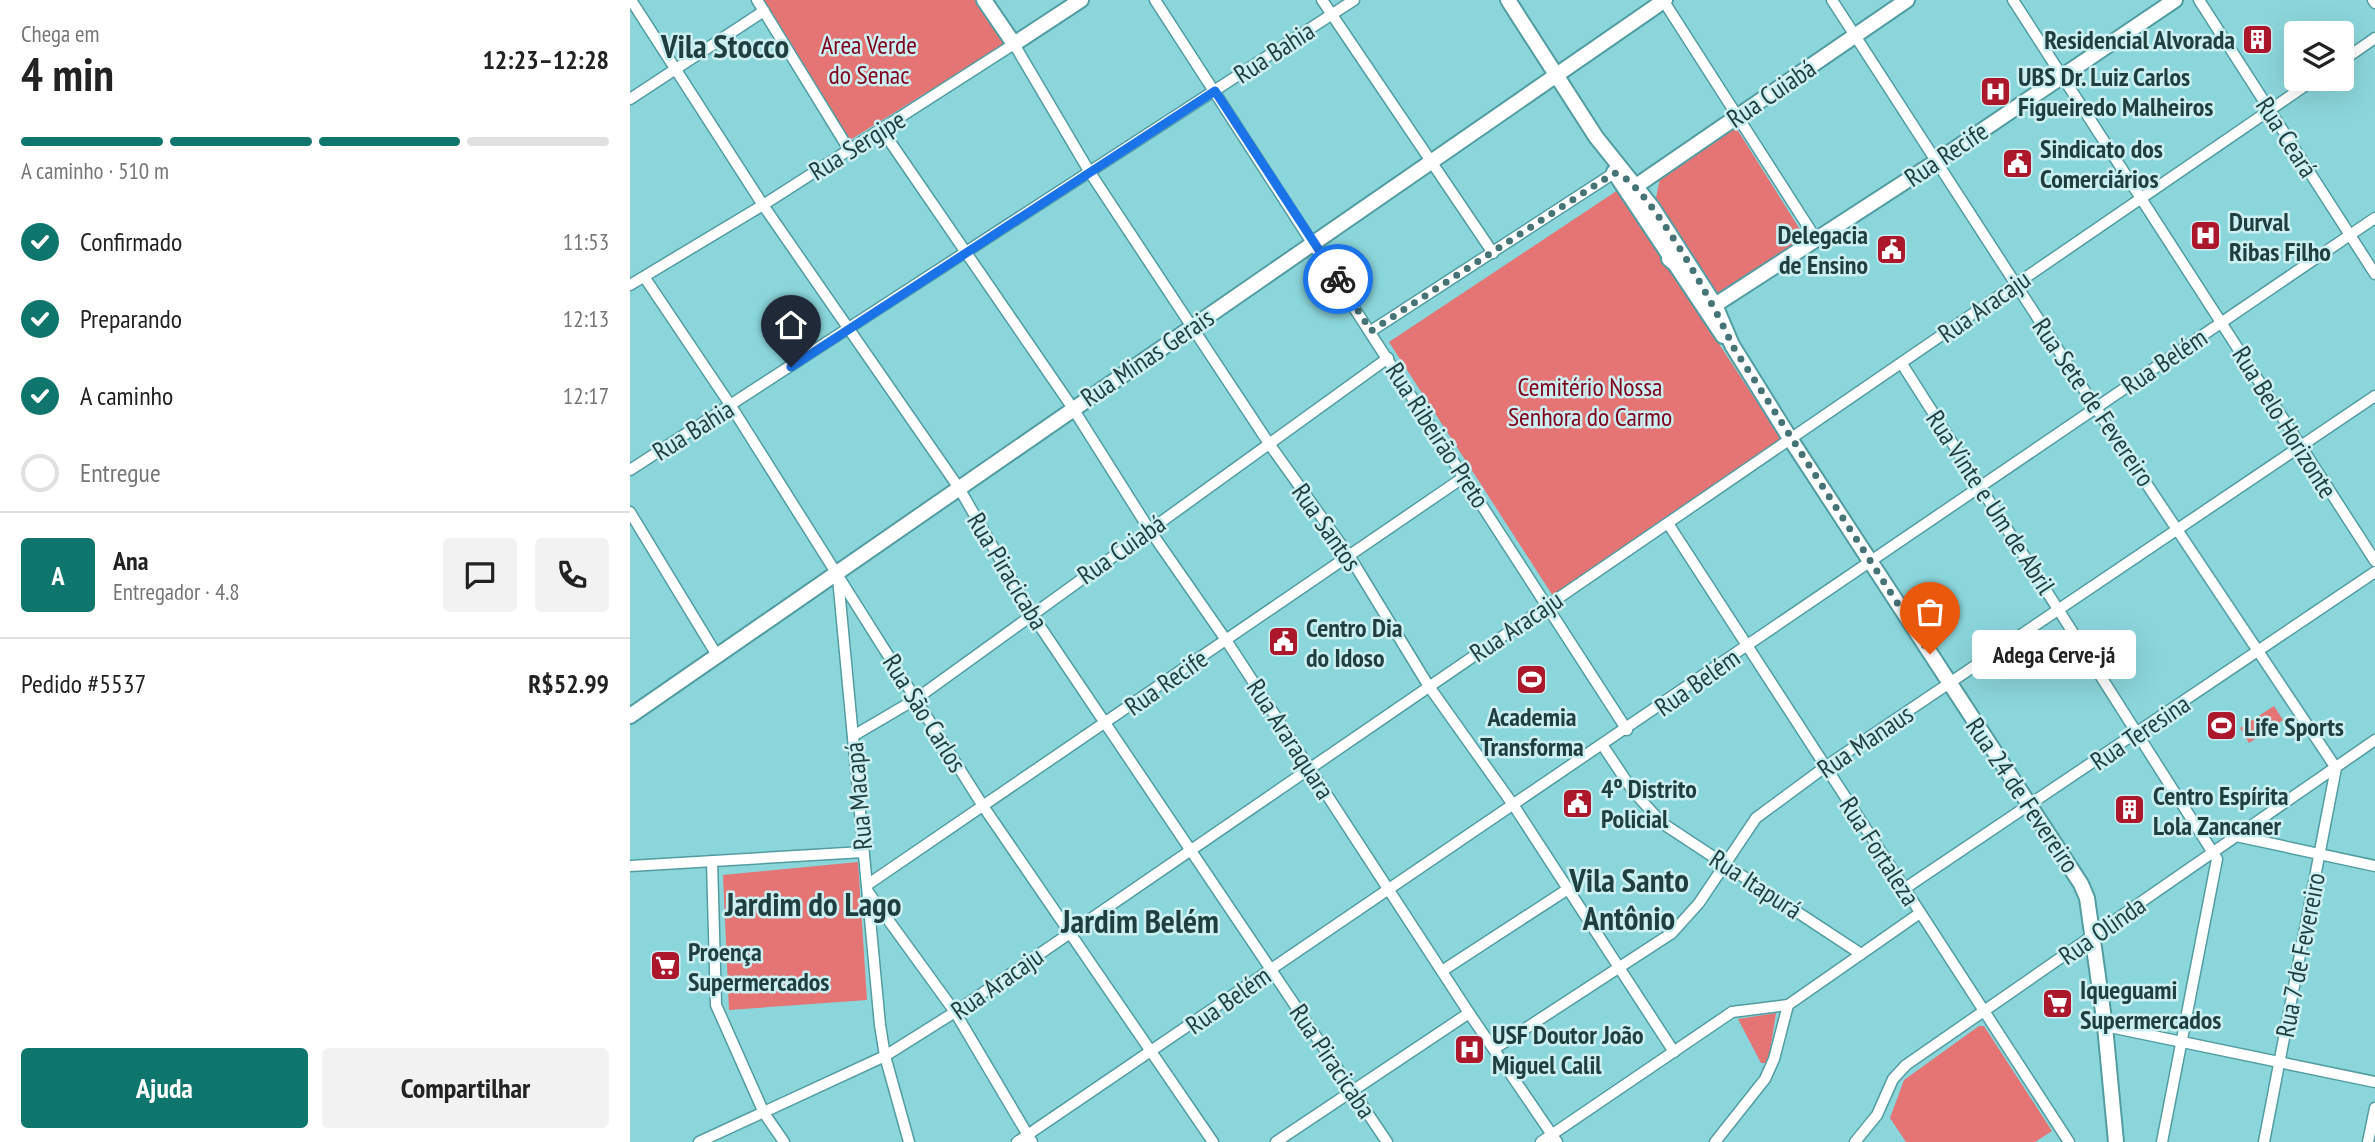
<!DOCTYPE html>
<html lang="pt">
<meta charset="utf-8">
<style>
body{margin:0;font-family:"PT Sans Narrow",sans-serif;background:#f2f2f2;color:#222;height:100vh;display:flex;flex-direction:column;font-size:26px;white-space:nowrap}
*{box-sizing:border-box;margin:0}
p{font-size:23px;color:#767676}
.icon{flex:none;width:38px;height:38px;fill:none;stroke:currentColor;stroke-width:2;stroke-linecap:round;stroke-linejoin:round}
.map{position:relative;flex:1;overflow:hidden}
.details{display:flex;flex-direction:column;background:#fff;width:630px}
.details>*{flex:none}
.tools{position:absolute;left:1654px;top:21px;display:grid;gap:14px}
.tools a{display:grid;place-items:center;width:70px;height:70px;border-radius:7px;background:#fff;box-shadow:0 7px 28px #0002;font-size:35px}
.pin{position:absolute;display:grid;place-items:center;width:60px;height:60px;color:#fff;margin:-72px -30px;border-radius:50% 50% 50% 0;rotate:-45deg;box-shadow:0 0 7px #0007}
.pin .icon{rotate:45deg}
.courier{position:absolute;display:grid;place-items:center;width:70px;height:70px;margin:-35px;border:5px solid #1a73e8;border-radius:50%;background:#fff;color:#222;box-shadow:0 2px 9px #0007}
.bubble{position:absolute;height:49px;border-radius:7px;background:#fff;box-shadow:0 7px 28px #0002;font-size:23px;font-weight:700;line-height:49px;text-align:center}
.headline em{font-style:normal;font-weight:700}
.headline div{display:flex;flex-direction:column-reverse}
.headline{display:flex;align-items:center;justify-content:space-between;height:119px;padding:0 21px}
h1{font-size:46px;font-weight:700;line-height:52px}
.bar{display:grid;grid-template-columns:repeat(4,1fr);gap:10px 7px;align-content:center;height:84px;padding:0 21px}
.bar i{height:9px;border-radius:5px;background:#e0e0e0}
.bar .on{background:#0f766e}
.bar p{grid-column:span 4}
.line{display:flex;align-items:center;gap:18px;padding:0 21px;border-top:2px solid #e0e0e0}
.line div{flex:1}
.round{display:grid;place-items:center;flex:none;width:74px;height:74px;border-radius:7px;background:#f2f2f2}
ol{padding:0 21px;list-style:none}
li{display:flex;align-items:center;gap:21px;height:77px}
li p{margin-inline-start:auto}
li .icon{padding:7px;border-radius:50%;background:#0f766e;color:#fff;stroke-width:4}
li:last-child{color:#767676}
li i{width:38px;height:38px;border:4px solid #e0e0e0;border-radius:50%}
.action{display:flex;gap:14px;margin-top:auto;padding:14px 21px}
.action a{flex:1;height:80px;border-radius:7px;background:#0f766e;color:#fff;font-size:28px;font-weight:700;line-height:80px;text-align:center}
.action a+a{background:#f2f2f2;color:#222}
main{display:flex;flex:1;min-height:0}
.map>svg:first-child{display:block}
</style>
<main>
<section class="details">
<div class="headline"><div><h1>4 min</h1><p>Chega em</p></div><em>12:23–12:28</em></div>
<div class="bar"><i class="on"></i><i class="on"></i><i class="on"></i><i></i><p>A caminho · 510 m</p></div>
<ol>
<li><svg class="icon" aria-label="check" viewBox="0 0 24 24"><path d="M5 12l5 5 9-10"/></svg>Confirmado<p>11:53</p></li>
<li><svg class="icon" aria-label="check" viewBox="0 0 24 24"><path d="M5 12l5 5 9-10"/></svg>Preparando<p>12:13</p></li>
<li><svg class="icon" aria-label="check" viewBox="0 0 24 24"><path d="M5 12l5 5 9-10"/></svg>A caminho<p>12:17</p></li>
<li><i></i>Entregue</li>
</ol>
<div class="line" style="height:126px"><b class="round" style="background:#0f766e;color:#fff">A</b><div><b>Ana</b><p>Entregador · 4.8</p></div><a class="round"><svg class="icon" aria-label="chat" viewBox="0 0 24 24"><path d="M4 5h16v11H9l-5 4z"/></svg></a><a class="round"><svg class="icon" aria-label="phone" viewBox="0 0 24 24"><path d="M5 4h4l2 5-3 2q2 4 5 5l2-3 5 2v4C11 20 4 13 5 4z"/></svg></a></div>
<div class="line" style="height:91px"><div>Pedido #5537</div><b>R$52.99</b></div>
<div class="action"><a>Ajuda</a><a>Compartilhar</a></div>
</section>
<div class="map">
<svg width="1745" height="1142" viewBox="0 0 1745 1142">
<rect width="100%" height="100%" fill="#8bd6db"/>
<g fill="#e57474">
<polygon points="131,0 347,0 375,44 220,140"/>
<polygon points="1105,126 1176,239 1087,298 1026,198 1031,173"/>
<polygon points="988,190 1152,440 923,596 759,342"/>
<polygon points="1644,706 1653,720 1619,743 1610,728"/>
<polygon points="228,862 237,1000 99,1010 93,875"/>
<polygon points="1146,1013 1139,1058 1136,1063 1131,1063 1108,1019"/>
<polygon points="1349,1026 1354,1026 1422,1131 1405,1142 1276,1142 1260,1118 1274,1080"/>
</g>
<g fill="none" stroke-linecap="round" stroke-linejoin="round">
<defs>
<g id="street">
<polyline points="1,0 133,205 329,488 401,613 757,1142"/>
<polyline points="127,0 218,148"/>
<polyline points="525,0 997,730"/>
<polyline points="692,0 863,253"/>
<polyline points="1033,0 1186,239"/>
<polyline points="1202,0 1460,399 1706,768 1634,1142"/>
<polyline points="1383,0 1745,561"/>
<polyline points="1569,0 1745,274"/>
<polyline points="1743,0 1745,3"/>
<polyline points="1712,61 1745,38"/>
<polyline points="0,99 134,11"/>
<polyline points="252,130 442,407 519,529 596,640 839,1013 927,1142"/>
<polyline points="15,278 101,406 353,806 583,1142"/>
<polyline points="0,285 133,205 384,44 459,171 640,445 720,557 798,685 884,806 1044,1052"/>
<polyline points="741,331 984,173"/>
<polyline points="1272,364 1587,859 1532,1142"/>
<polyline points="0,470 724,0"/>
<polyline points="0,512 88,657"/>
<polyline points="1039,525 1439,1142"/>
<polyline points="208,578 250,1025 255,1056 279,1142"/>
<polyline points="223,736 286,699 758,358"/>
<polyline points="973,746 1003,791 1032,823 1231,954"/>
<polyline points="1606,836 1745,866"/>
<polyline points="82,861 86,1005 134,1113 154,1142"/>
<polyline points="0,866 233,852"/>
<polyline points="237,885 834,477"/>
<polyline points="1274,889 1745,572"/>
<polyline points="238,892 325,1012 402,1142"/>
<polyline points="812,971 938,889"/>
<polyline points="1475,1026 1745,1082"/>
<polyline points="864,1049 1042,933 1069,903 1126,818 1195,767 1745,396"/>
<polyline points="69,1142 255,1056 325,1012 1685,79"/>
<polyline points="387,1142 1745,218"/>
<polyline points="646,1142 839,1013"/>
<polyline points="911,1142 1102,1012 1158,1005"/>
<polyline points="1085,1142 1135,1079 1144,1059 1158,1005 1290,913"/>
<polyline points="1225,1142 1247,1115 1263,1079 1276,1065 1745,740"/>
<polyline points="1738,1142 1745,1108"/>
</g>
<g id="secondary">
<polyline points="354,0 384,44 451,0"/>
<polyline points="878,0 966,137 1022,207 1085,305 1102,345 1161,440 1451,884 1457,898 1475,1026 1486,1142"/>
<polyline points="984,172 1093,336"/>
<polyline points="1006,186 1277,0"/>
<polyline points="1039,259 1049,267 1061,284"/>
<polyline points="1078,305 1085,305 1307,161 1545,0"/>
<polyline points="0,716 1035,0"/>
</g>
</defs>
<use href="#street" stroke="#529da2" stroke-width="13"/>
<use href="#secondary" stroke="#529da2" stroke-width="18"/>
<use href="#street" stroke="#fff" stroke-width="10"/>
<use href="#secondary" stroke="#fff" stroke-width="14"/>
</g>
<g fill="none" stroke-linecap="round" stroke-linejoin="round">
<path stroke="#457376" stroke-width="7" stroke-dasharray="0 12.6" d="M708 279 741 331 984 173C1014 175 1090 315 1102 345L1300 654"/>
<polyline stroke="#1a73e8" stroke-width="9" points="161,367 585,91 708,279"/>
</g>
<defs>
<symbol id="building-square" viewBox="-11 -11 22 22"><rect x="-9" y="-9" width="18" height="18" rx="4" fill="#ac172c" stroke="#ccf0f2"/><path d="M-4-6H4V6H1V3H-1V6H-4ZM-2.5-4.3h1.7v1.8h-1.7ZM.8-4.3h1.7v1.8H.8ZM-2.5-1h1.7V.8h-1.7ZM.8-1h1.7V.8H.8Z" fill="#fff"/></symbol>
<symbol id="hospital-square" viewBox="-11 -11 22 22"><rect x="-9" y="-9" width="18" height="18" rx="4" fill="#ac172c" stroke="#ccf0f2"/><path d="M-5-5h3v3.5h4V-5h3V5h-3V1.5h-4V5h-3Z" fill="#fff"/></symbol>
<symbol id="civic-square" viewBox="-11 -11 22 22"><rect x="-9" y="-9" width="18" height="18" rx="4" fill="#ac172c" stroke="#ccf0f2"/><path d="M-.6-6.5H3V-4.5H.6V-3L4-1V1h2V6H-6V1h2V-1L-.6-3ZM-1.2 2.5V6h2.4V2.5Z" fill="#fff"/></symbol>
<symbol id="stadium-square" viewBox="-11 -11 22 22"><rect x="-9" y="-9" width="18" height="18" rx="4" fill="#ac172c" stroke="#ccf0f2"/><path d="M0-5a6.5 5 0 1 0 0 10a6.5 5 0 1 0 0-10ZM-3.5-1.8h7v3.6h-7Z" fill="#fff"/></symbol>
<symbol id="supermarket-square" viewBox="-11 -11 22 22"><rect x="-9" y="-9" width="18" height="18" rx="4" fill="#ac172c" stroke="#ccf0f2"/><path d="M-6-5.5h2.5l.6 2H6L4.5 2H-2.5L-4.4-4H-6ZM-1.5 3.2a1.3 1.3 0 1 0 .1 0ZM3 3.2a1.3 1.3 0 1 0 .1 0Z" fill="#fff"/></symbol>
</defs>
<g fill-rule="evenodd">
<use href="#building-square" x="1610" y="22" width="35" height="35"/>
<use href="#hospital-square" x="1348" y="74" width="35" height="35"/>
<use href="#civic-square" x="1370" y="146" width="35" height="35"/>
<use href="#hospital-square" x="1558" y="218" width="35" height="35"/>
<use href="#civic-square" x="1244" y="232" width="35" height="35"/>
<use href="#civic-square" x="636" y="624" width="35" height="35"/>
<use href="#stadium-square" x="884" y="662" width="35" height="35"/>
<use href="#stadium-square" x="1574" y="708" width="35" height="35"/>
<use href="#civic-square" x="930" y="786" width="35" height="35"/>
<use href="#building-square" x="1482" y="792" width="35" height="35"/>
<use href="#supermarket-square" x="18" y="948" width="35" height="35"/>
<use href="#supermarket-square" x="1410" y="986" width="35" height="35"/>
<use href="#hospital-square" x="822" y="1032" width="35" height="35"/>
</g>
<g text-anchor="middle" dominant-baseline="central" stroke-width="5" stroke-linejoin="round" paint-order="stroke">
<g font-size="26" font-weight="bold" fill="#1f3e40" stroke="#ccf0f2" text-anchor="start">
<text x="1605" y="39" text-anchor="end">Residencial Alvorada</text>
<text x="1388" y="76">UBS Dr. Luiz Carlos<tspan x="1388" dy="30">Figueiredo Malheiros</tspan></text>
<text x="1410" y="148">Sindicato dos<tspan x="1410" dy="30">Comerciários</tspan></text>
<text x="1599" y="221">Durval<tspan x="1599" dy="30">Ribas Filho</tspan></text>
<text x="1238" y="234" text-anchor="end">Delegacia<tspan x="1238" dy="30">de Ensino</tspan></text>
<text x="676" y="627">Centro Dia<tspan x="676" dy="30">do Idoso</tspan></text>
<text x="902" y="716" text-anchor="middle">Academia<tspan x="902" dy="30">Transforma</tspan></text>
<text x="1614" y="726">Life Sports</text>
<text x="971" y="788">4º Distrito<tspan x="971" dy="30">Policial</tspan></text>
<text x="1523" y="795">Centro Espírita<tspan x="1523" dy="30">Lola Zancaner</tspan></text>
<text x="58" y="951">Proença<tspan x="58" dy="30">Supermercados</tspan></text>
<text x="1450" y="989">Iqueguami<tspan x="1450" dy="30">Supermercados</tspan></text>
<text x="862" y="1034">USF Doutor João<tspan x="862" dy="30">Miguel Calil</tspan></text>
</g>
<g font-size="26" fill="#81001a" stroke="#ccf0f2">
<text x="239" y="44">Area Verde<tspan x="239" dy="30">do Senac</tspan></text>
<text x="960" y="386">Cemitério Nossa<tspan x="960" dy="30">Senhora do Carmo</tspan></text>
</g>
<g font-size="26" fill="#1f3e40" stroke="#ccf0f2">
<text transform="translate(644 52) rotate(-33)">Rua Bahia</text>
<text transform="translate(1141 93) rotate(-34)">Rua Cuiabá</text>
<text transform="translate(1657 137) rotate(57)">Rua Ceará</text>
<text transform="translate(227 145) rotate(-32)">Rua Sergipe</text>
<text transform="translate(1316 154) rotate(-34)">Rua Recife</text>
<text transform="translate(1354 306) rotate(-35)">Rua Aracaju</text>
<text transform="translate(517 357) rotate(-34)">Rua Minas Gerais</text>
<text transform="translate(1534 361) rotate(-34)">Rua Belém</text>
<text transform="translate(1464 402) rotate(56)">Rua Sete de Fevereiro</text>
<text transform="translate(1655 422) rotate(58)">Rua Belo Horizonte</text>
<text transform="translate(63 430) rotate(-32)">Rua Bahia</text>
<text transform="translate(808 435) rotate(57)">Rua Ribeirão Preto</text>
<text transform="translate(1361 502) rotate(57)">Rua Vinte e Um de Abril</text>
<text transform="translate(697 527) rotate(55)">Rua Santos</text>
<text transform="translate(491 549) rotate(-35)">Rua Cuiabá</text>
<text transform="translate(378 571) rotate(59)">Rua Piracicaba</text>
<text transform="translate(886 626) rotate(-34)">Rua Aracaju</text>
<text transform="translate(536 682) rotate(-35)">Rua Recife</text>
<text transform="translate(1067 682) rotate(-35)">Rua Belém</text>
<text transform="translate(295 713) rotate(58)">Rua São Carlos</text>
<text transform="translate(1510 732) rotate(-34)">Rua Teresina</text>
<text transform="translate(661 739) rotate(57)">Rua Araraquara</text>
<text transform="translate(1235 741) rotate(-34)">Rua Manaus</text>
<text transform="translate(1393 795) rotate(56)">Rua 24 de Fevereiro</text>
<text transform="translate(228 796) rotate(-95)">Rua Macapá</text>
<text transform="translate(1250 851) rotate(57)">Rua Fortaleza</text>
<text transform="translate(1126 884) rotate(33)">Rua Itapurá</text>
<text transform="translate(1472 930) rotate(-35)">Rua Olinda</text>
<text transform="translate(1670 955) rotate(-79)">Rua 7 de Fevereiro</text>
<text transform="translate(367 983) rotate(-35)">Rua Aracaju</text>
<text transform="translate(598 1000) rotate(-35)">Rua Belém</text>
<text transform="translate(703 1061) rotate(56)">Rua Piracicaba</text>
</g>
<g font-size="33" font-weight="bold" fill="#1f3e40" stroke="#ccf0f2">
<text x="95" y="45">Vila Stocco</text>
<text x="999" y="879">Vila Santo<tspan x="999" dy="38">Antônio</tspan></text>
<text x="183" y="903">Jardim do Lago</text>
<text x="510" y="920">Jardim Belém</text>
</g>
</g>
</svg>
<div class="tools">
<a><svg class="icon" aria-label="layers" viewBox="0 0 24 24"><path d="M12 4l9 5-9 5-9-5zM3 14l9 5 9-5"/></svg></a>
</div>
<div class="pin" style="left:1300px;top:654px;background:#ea580c"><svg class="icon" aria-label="bag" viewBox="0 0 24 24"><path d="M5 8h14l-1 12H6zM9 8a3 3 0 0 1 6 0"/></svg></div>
<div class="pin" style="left:161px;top:367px;background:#1f2937"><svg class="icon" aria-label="home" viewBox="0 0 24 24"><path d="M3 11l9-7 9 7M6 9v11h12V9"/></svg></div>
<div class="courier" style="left:708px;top:279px"><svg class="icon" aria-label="bike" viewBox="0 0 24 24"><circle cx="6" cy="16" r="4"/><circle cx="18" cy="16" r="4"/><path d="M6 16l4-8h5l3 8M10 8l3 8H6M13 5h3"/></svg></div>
<div class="bubble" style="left:1342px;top:630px;width:164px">Adega Cerve-já</div>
</div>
</main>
